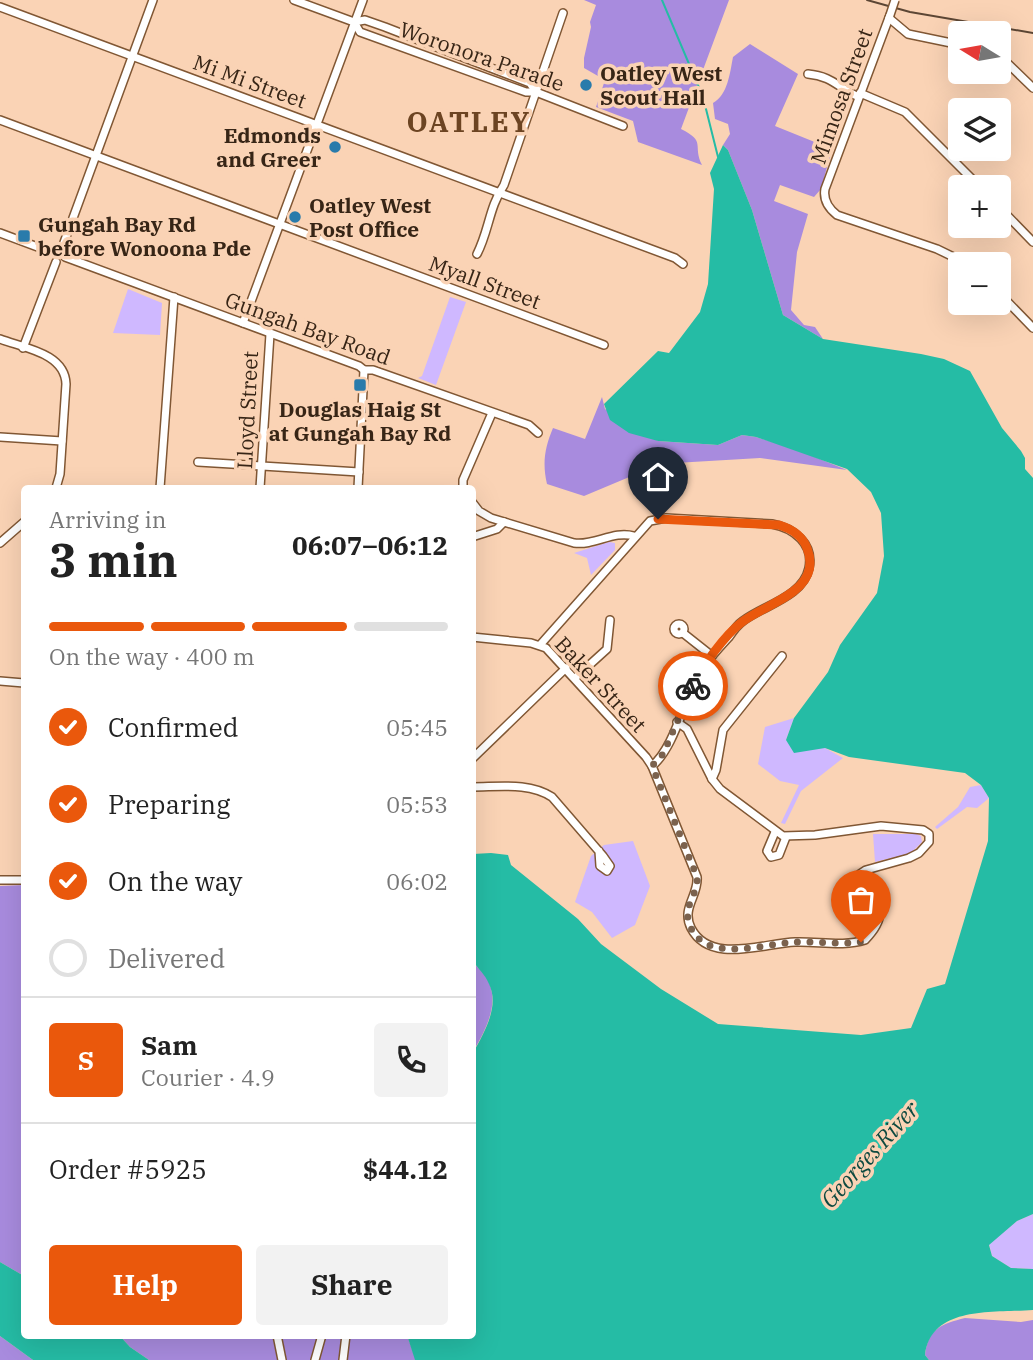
<!DOCTYPE html>
<meta charset="utf-8">
<style>
body{margin:0;font-family:"IBM Plex Serif",serif;background:#f2f2f2;color:#222;height:100vh;display:flex;flex-direction:column;font-size:26px;white-space:nowrap}
*{box-sizing:border-box;margin:0}
p{font-size:23px;color:#767676}
.icon{flex:none;width:38px;height:38px;fill:none;stroke:currentColor;stroke-width:2;stroke-linecap:round;stroke-linejoin:round}
.map{position:relative;flex:1;overflow:hidden}
.sheet{position:absolute;left:21px;top:485px;width:455px;height:854px;display:flex;flex-direction:column;background:#fff;border-radius:7px;box-shadow:0 7px 28px #0002}
.sheet>*{flex:none}
.needle{width:46px;rotate:281deg}
.controls{position:absolute;left:948px;top:21px;display:grid;gap:14px}
.controls a{display:grid;place-items:center;width:63px;height:63px;border-radius:7px;background:#fff;box-shadow:0 7px 28px #0002;font-size:35px}
.pin{position:absolute;display:grid;place-items:center;width:60px;height:60px;color:#fff;margin:-72px -30px;border-radius:50% 50% 50% 0;rotate:-45deg;box-shadow:0 0 7px #0007}
.pin .icon{rotate:45deg}
.courier{position:absolute;display:grid;place-items:center;width:70px;height:70px;margin:-35px;border:5px solid #ea580c;border-radius:50%;background:#fff;color:#222;box-shadow:0 2px 9px #0007}
.headline em{font-style:normal;font-weight:800}
.headline div{display:flex;flex-direction:column-reverse}
.headline{display:flex;align-items:center;justify-content:space-between;height:119px;padding:0 28px}
h1{font-size:46px;font-weight:800;line-height:52px}
.bar{display:grid;grid-template-columns:repeat(4,1fr);gap:10px 7px;align-content:center;height:84px;padding:0 28px}
.bar i{height:9px;border-radius:5px;background:#e0e0e0}
.bar .current{background:#ea580c}
.bar p{grid-column:span 4}
.line{display:flex;align-items:center;gap:18px;padding:0 28px;border-top:2px solid #e0e0e0}
.line div{flex:1}
.round{display:grid;place-items:center;flex:none;width:74px;height:74px;border-radius:7px;background:#f2f2f2}
ol{padding:0 28px;list-style:none}
li{display:flex;align-items:center;gap:21px;height:77px}
li p{margin-inline-start:auto}
li .icon{padding:7px;border-radius:50%;background:#ea580c;color:#fff;stroke-width:4}
li:last-child{color:#767676}
li i{width:38px;height:38px;border:4px solid #e0e0e0;border-radius:50%}
.action{display:flex;gap:14px;margin-top:auto;padding:14px 28px}
.action a{flex:1;height:80px;border-radius:7px;background:#ea580c;color:#fff;font-size:28px;font-weight:800;line-height:80px;text-align:center}
.action a+a{background:#f2f2f2;color:#222}
.map>svg:first-child{display:block}
</style>
<div class="map">
<svg width="1033" height="1360" viewBox="0 0 1033 1360">
<rect width="100%" height="100%" fill="#fad3b5"/>
<g fill="#cfb8ff">
<polygon points="128,289 162,303 160,335 113,333"/>
<polygon points="450,297 466,302 436,385 418,378 422,376"/>
<polygon points="609,542 615,543 615,550 591,575 587,558 574,553"/>
<polygon points="794,718 786,740 825,748 843,758 801,791 785,824 781,823 799,785 780,781 758,764 765,727"/>
<polygon points="981,785 989,798 977,808 967,807 937,829 935,827 958,807 970,787"/>
<polygon points="873,834 916,834 921,836 922,842 911,853 875,862"/>
<polygon points="633,841 650,886 635,925 612,938 592,912 575,902 591,856 604,845"/>
<polygon points="1033,1214 1033,1269 1011,1268 992,1256 989,1244 1017,1221"/>
</g>
<g fill="#a88bde">
<path d="M584 0H729L681 129C707 142 692 145 702 165L638 142 633 121 596 107 605 80 584 68V58L591 27 590 22 596 5Z"/>
<path d="M750 44 798 74 775 126 832 149 821 189 814 197 780 185 774 201 808 214 797 252 791 310 804 325 815 327 823 339 783 315 752 210 728 150 723 145 730 134 728 124 715 119 713 103C728 95 730 72 733 57Z"/>
<path d="M602 397 605 409 658 441 718 445 742 435 756 437 795 449 847 470 760 458 675 463 646 470 584 496 547 484C542 463 545 447 553 428L585 439Z"/>
<polygon points="24,885 24,1276 0,1262 0,886"/>
<path d="M472 961C476 966 480 969 484 974 503 999 486 1029 473 1052Z"/>
<path d="M965 1318 1021 1322 1033 1320V1360H929L925 1355C928 1328 942 1324 965 1318Z"/>
<polygon points="119,1335 407,1335 416,1360 149,1360 130,1347"/>
<polygon points="0,1336 33,1360 0,1360"/>
</g>
<g fill="#25bca5">
<path d="M723 145 728 150 752 210 783 315 823 339 921 354 944 359 970 371 1002 428 1021 451 1025 458V469L1033 478V1214L1017 1221 989 1245 992 1256 1011 1268 1033 1269V1310C995 1313 931 1305 925 1355L929 1360H415L407 1335H472L473 1053C484 1033 500 1006 489 984 485 974 478 969 473 961L475 944 472 924 473 854 491 853 508 855 511 865 578 919 601 944 661 989 718 1024 861 1035 911 1028 927 989 945 984 988 841 989 798 981 785 965 773 849 757 825 748 794 753 786 740 794 718 828 672 840 645 877 593 884 556 881 513 871 492 847 469 756 437 742 435 718 445 658 441 629 433 610 420 604 404 658 351 669 353 700 312 708 284 714 189 710 173Z"/>
<polygon points="0,1262 24,1276 24,1335 119,1335 130,1347 149,1360 33,1360 0,1336"/>
</g>
<g fill="none" stroke-linecap="round" stroke-linejoin="round">
<polyline stroke="#25bca5" stroke-width="2" points="662,0 703,97 718,157"/>
<defs>
<g id="minor">
<polyline points="294,0 354,22 360,32 526,92 536,92 623,126"/>
<polyline points="0,7 675,258 683,264"/>
<path d="M890 15 825 189C823 200 828 208 837 215L937 249 968 264"/>
<polyline points="889,18 908,34 961,45"/>
<polyline points="354,22 365,20 385,27 530,83 536,92"/>
<polyline points="999,55 1033,88"/>
<path d="M808 74C833 76 839 89 859 97"/>
<polyline points="860,93 905,112 980,187"/>
<polyline points="0,120 604,345"/>
<polyline points="999,207 1033,242"/>
<polyline points="0,233 51,252"/>
<polyline points="62,248 153,0"/>
<path d="M477 254C489 231 489 207 504 185L563 13"/>
<polyline points="65,257 359,366 364,370 373,370 529,425 538,433"/>
<polyline points="999,293 1033,328"/>
<polyline points="243,323 363,0"/>
<path d="M0 339C24 348 65 353 66 384L60 474 56 488"/>
<polyline points="23,348 56,262"/>
<polyline points="0,437 62,441"/>
<polyline points="198,462 359,472"/>
<polyline points="160,488 174,297"/>
<polyline points="260,488 270,334"/>
<polyline points="358,488 364,370"/>
<polyline points="463,488 463,480 492,413"/>
<path d="M472 502 479 511 491 518 574 543C595 546 613 530 634 536"/>
<polyline points="472,537 497,529 504,522"/>
<polyline points="0,543 24,522"/>
<circle cx="679" cy="629" r="5"/>
<polyline points="683,633 712,656"/>
<path d="M472 637 531 643 546 648 646 757 652 766 697 877C699 895 681 908 691 928 710 965 764 943 795 942 818 941 843 947 865 940 890 914 879 906 859 885L860 874 866 870 909 858 919 853 929 842V834L923 830 881 826 815 835 783 836 720 789 712 779 687 729 677 722"/>
<path d="M540 645 650 521 666 518 772 524C794 528 814 544 809 568 803 597 764 605 743 621 737 625 733 631 729 637 717 650 704 664 696 680 683 705 673 749 652 766"/>
<polyline points="575,678 607,649 610,620"/>
<polyline points="0,681 24,683"/>
<polyline points="472,759 566,668"/>
<polyline points="712,779 716,770 723,730 782,656"/>
<path d="M472 787C499 787 529 782 552 797L603 856 610 866 607 871 600 866 599 851"/>
<polyline points="775,832 767,851 771,857 779,855 786,837"/>
<polyline points="0,880 24,880"/>
<polyline points="277,1335 282,1360"/>
<polyline points="315,1360 322,1335"/>
<polyline points="343,1360 346,1335"/>
</g>
</defs>
<use href="#minor" stroke="#805734" stroke-width="10"/>
<use href="#minor" stroke="#fff" stroke-width="7"/>
<polyline stroke="#5c4634" stroke-width="2" points="867,0 910,12 1033,33"/>
<defs>
<polyline id="minor-bridge" points="890,15 895,0"/>
</defs>
<use href="#minor-bridge" stroke="#805734" stroke-width="10" stroke-linecap="butt"/>
<use href="#minor-bridge" stroke="#fff" stroke-width="7"/>
</g>
<g fill="none" stroke-linecap="round" stroke-linejoin="round">
<path stroke="#7b624e" stroke-width="7" stroke-dasharray="0 12.6" d="M693 686 663 754 652 766 697 877C699 893 683 905 689 923 703 966 765 943 796 942 817 941 840 945 861 942"/>
<path stroke="#ea580c" stroke-width="9" d="M658 519 779 525C792 529 802 535 807 548 824 591 766 603 742 622 725 635 702 666 693 686"/>
</g>
<g fill="#297bab" stroke="#fad3b5" stroke-width="2.5">
<circle cx="586" cy="85" r="7"/>
<circle cx="335" cy="147" r="7"/>
<circle cx="295" cy="217" r="7"/>
<rect x="17" y="229" width="14" height="14" rx="3.5"/>
<rect x="353" y="378" width="14" height="14" rx="3.5"/>
</g>
<g text-anchor="middle" dominant-baseline="central" stroke-width="7" stroke-linejoin="round" paint-order="stroke">
<g font-size="21" fill="#372516" stroke="#fad3b5">
<text transform="translate(482 56) rotate(19)">Woronora Parade</text>
<text transform="translate(250 81) rotate(20)">Mi Mi Street</text>
<text transform="translate(841 96) rotate(-70)">Mimosa Street</text>
<text transform="translate(485 282) rotate(20)">Myall Street</text>
<text transform="translate(308 328) rotate(20)">Gungah Bay Road</text>
<text transform="translate(247 410) rotate(-87)">Lloyd Street</text>
<text transform="translate(601 684) rotate(47)">Baker Street</text>
</g>
<g font-size="21" font-weight="bold" fill="#372516" stroke="#fad3b5" text-anchor="start">
<text x="600" y="73">Oatley West<tspan x="600" dy="24">Scout Hall</tspan></text>
<text x="321" y="135" text-anchor="end">Edmonds<tspan x="321" dy="24">and Greer</tspan></text>
<text x="309" y="205">Oatley West<tspan x="309" dy="24">Post Office</tspan></text>
<text x="38" y="224">Gungah Bay Rd<tspan x="38" dy="24">before Wonoona Pde</tspan></text>
<text x="360" y="409" text-anchor="middle">Douglas Haig St<tspan x="360" dy="24">at Gungah Bay Rd</tspan></text>
</g>
<g font-size="23" font-style="italic" fill="#0e4a40" stroke="#fad3b5">
<text transform="translate(869 1154) rotate(-48)">Georges River</text>
</g>
<g font-size="28" font-weight="bold" letter-spacing="2" fill="#6c4422" stroke="#fad3b5">
<text x="469" y="121">OATLEY</text>
</g>
</g>
</svg>
<div class="controls">
<a><svg class="needle" viewBox="-14 -14 28 28"><path d="M0-13l5 13h-10z" fill="#e53935"/><path d="M0 13l5-13h-10z" fill="#767676"/></svg></a>
<a><svg class="icon" aria-label="layers" viewBox="0 0 24 24"><path d="M12 4l9 5-9 5-9-5zM3 14l9 5 9-5"/></svg></a>
<a>+</a>
<a>−</a>
</div>
<div class="pin" style="left:861px;top:942px;background:#ea580c"><svg class="icon" aria-label="bag" viewBox="0 0 24 24"><path d="M5 8h14l-1 12H6zM9 8a3 3 0 0 1 6 0"/></svg></div>
<div class="pin" style="left:658px;top:519px;background:#1f2937"><svg class="icon" aria-label="home" viewBox="0 0 24 24"><path d="M3 11l9-7 9 7M6 9v11h12V9"/></svg></div>
<div class="courier" style="left:693px;top:686px"><svg class="icon" aria-label="bike" viewBox="0 0 24 24"><circle cx="6" cy="16" r="4"/><circle cx="18" cy="16" r="4"/><path d="M6 16l4-8h5l3 8M10 8l3 8H6M13 5h3"/></svg></div>
<section class="sheet">
<div class="headline"><div><h1>3 min</h1><p>Arriving in</p></div><em>06:07–06:12</em></div>
<div class="bar"><i class="current"></i><i class="current"></i><i class="current"></i><i></i><p>On the way · 400 m</p></div>
<ol>
<li><svg class="icon" aria-label="check" viewBox="0 0 24 24"><path d="M5 12l5 5 9-10"/></svg>Confirmed<p>05:45</p></li>
<li><svg class="icon" aria-label="check" viewBox="0 0 24 24"><path d="M5 12l5 5 9-10"/></svg>Preparing<p>05:53</p></li>
<li><svg class="icon" aria-label="check" viewBox="0 0 24 24"><path d="M5 12l5 5 9-10"/></svg>On the way<p>06:02</p></li>
<li><i></i>Delivered</li>
</ol>
<div class="line" style="height:126px"><b class="round" style="background:#ea580c;color:#fff">S</b><div><b>Sam</b><p>Courier · 4.9</p></div><a class="round"><svg class="icon" aria-label="phone" viewBox="0 0 24 24"><path d="M5 4h4l2 5-3 2q2 4 5 5l2-3 5 2v4C11 20 4 13 5 4z"/></svg></a></div>
<div class="line" style="height:91px"><div>Order #5925</div><b>$44.12</b></div>
<div class="action"><a>Help</a><a>Share</a></div>
</section>
</div>
